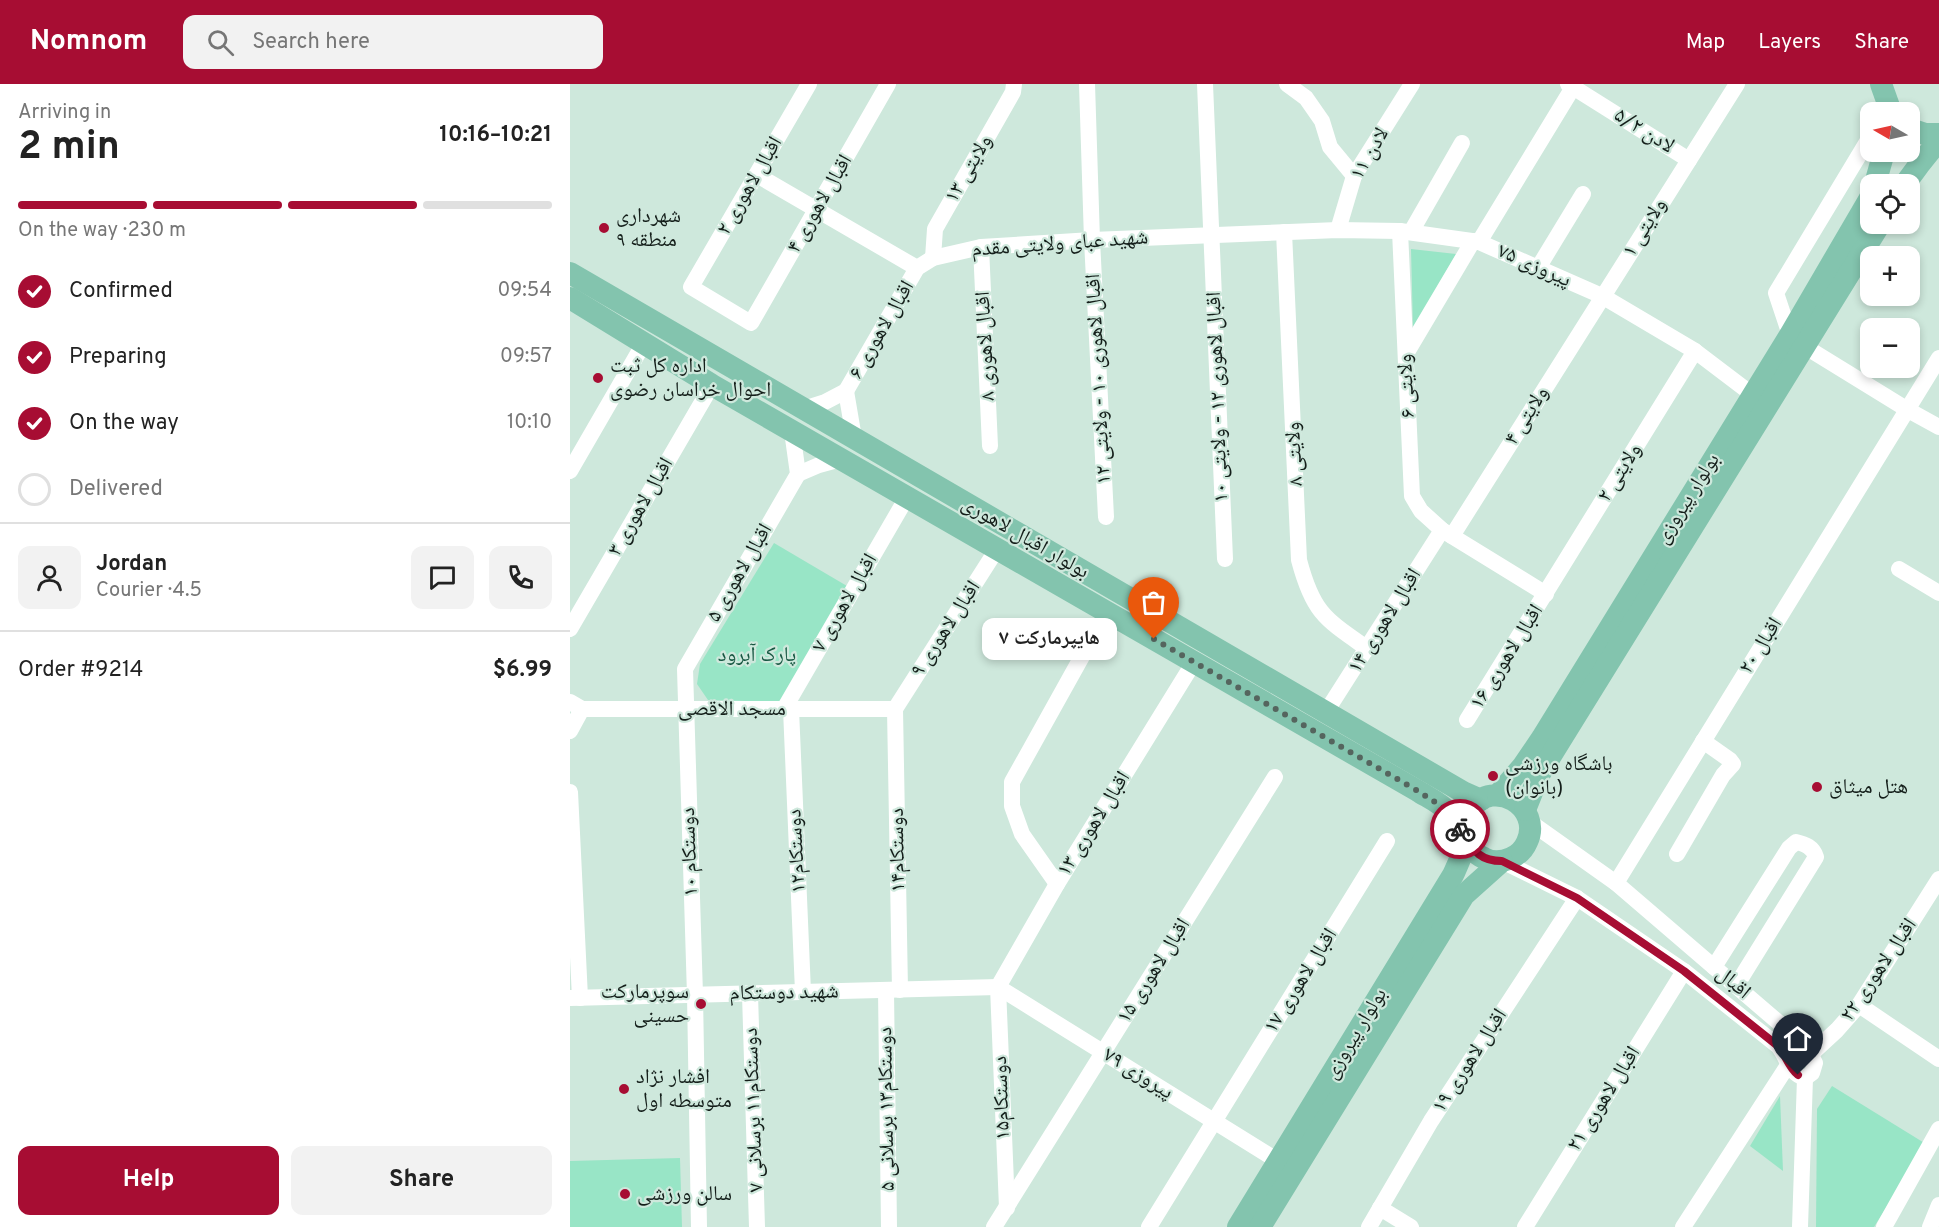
<!DOCTYPE html>
<meta charset="utf-8">
<style>
body{margin:0;font-family:Overpass,"Noto Naskh Arabic",sans-serif;background:#f2f2f2;color:#222;height:100vh;display:flex;flex-direction:column;font-size:22px;white-space:nowrap}
*{box-sizing:border-box;margin:0}
p{font-size:20px;color:#767676}
.icon{flex:none;width:33px;height:33px;fill:none;stroke:currentColor;stroke-width:2;stroke-linecap:round;stroke-linejoin:round}
.map{position:relative;flex:1;overflow:hidden}
.details{display:flex;flex-direction:column;background:#fff;width:570px}
.details>*{flex:none}
.needle{width:39px;rotate:279deg}
.buttons{position:absolute;left:1290px;top:18px;display:grid;gap:12px}
.buttons a{display:grid;place-items:center;width:60px;height:60px;border-radius:12px;background:#fff;box-shadow:0 3px 9px #0003;font-size:30px}
.pin{position:absolute;display:grid;place-items:center;width:51px;height:51px;color:#fff;margin:-62px -26px;border-radius:50% 50% 50% 0;rotate:-45deg;box-shadow:0 0 6px #0007}
.pin .icon{rotate:45deg}
.courier{position:absolute;display:grid;place-items:center;width:60px;height:60px;margin:-30px;border:4px solid #a70d33;border-radius:50%;background:#fff;color:#222;box-shadow:0 2px 8px #0007}
.bubble{position:absolute;height:42px;border-radius:12px;background:#fff;box-shadow:0 3px 9px #0003;font-size:20px;font-weight:700;line-height:42px;text-align:center}
.headline em{font-style:normal;font-weight:700}
.headline div{display:flex;flex-direction:column-reverse}
.headline{display:flex;align-items:center;justify-content:space-between;height:102px;padding:0 18px}
h1{font-size:39px;font-weight:700;line-height:45px}
.bar{display:grid;grid-template-columns:repeat(4,1fr);gap:9px 6px;align-content:center;height:72px;padding:0 18px}
.bar i{height:8px;border-radius:4px;background:#e0e0e0}
.bar .on{background:#a70d33}
.bar p{grid-column:span 4}
.line{display:flex;align-items:center;gap:15px;padding:0 18px;border-top:2px solid #e0e0e0}
.line div{flex:1}
.round{display:grid;place-items:center;flex:none;width:63px;height:63px;border-radius:12px;background:#f2f2f2}
ol{padding:0 18px;list-style:none}
li{display:flex;align-items:center;gap:18px;height:66px}
li p{margin-inline-start:auto}
li .icon{padding:6px;border-radius:50%;background:#a70d33;color:#fff;stroke-width:4}
li:last-child{color:#767676}
li i{width:33px;height:33px;border:3px solid #e0e0e0;border-radius:50%}
.cta{display:flex;gap:12px;margin-top:auto;padding:12px 18px}
.cta a{flex:1;height:69px;border-radius:12px;background:#a70d33;color:#fff;font-size:24px;font-weight:700;line-height:69px;text-align:center}
.cta a+a{background:#f2f2f2;color:#222}
header{display:flex;align-items:center;gap:36px;box-sizing:border-box;height:84px;padding:0 30px;background:#a70d33;color:#fff}
header strong{font-size:28px}
nav{display:flex;gap:33px;margin-inline-start:auto;font-size:21px}
.search{width:420px;height:54px;background:#f2f2f2;display:flex;align-items:center;gap:15px;box-sizing:border-box;padding:0 21px;border-radius:12px;color:#767676;font-size:22px}
main{display:flex;flex:1;min-height:0}
.map>svg:first-child{display:block}
</style>
<header>
<strong>Nomnom</strong>
<div class="search"><svg class="icon" aria-label="search" viewBox="0 0 24 24"><circle cx="10" cy="10" r="6"/><path d="M15 15l6 6"/></svg>Search here</div>
<nav><a>Map</a><a>Layers</a><a>Share</a></nav>
</header>
<main>
<section class="details">
<div class="headline"><div><h1>2 min</h1><p>Arriving in</p></div><em>10:16–10:21</em></div>
<div class="bar"><i class="on"></i><i class="on"></i><i class="on"></i><i></i><p>On the way · 230 m</p></div>
<ol>
<li><svg class="icon" aria-label="check" viewBox="0 0 24 24"><path d="M5 12l5 5 9-10"/></svg>Confirmed<p>09:54</p></li>
<li><svg class="icon" aria-label="check" viewBox="0 0 24 24"><path d="M5 12l5 5 9-10"/></svg>Preparing<p>09:57</p></li>
<li><svg class="icon" aria-label="check" viewBox="0 0 24 24"><path d="M5 12l5 5 9-10"/></svg>On the way<p>10:10</p></li>
<li><i></i>Delivered</li>
</ol>
<div class="line" style="height:108px"><a class="round"><svg class="icon" aria-label="person" viewBox="0 0 24 24"><circle cx="12" cy="8" r="4"/><path d="M4 21q1-7 8-7t8 7"/></svg></a><div><b>Jordan</b><p>Courier · 4.5</p></div><a class="round"><svg class="icon" aria-label="chat" viewBox="0 0 24 24"><path d="M4 5h16v11H9l-5 4z"/></svg></a><a class="round"><svg class="icon" aria-label="phone" viewBox="0 0 24 24"><path d="M5 4h4l2 5-3 2q2 4 5 5l2-3 5 2v4C11 20 4 13 5 4z"/></svg></a></div>
<div class="line" style="height:78px"><div>Order #9214</div><b>$6.99</b></div>
<div class="cta"><a>Help</a><a>Share</a></div>
</section>
<div class="map">
<svg width="1369" height="1143" viewBox="0 0 1369 1143">
<rect width="100%" height="100%" fill="#cee8dc"/>
<g fill="#98e5c6">
<polygon points="841,165 886,170 843,245"/>
<polygon points="204,459 277,502 211,618 138,616 127,600 130,580"/>
<polygon points="1262,1002 1356,1060 1304,1143 1246,1143 1247,1025"/>
<polygon points="1210,1012 1213,1087 1180,1062"/>
<polygon points="110,1074 112,1143 0,1143 0,1077"/>
</g>
<g fill="none" stroke-linecap="round" stroke-linejoin="round">
<g stroke="#fff" stroke-width="16">
<polyline points="239,0 121,203 181,239 318,0"/>
<polyline points="517,0 522,156 536,433"/>
<polyline points="635,0 655,475"/>
<polyline points="717,0 736,14 752,37 760,63 784,92"/>
<polyline points="998,0 1119,76"/>
<polyline points="187,91 347,184"/>
<polyline points="768,146 784,92 842,0"/>
<polyline points="830,147 842,412 851,427 872,446 976,510"/>
<path d="M714 148 729 476C743 529 755 535 798 565"/>
<polyline points="841,148 892,59"/>
<polyline points="909,158 1005,0"/>
<polyline points="411,163 420,362"/>
<polyline points="363,174 365,145 443,8 444,0"/>
<polyline points="968,184 1013,110"/>
<polyline points="1220,251 1206,209 1300,53"/>
<polyline points="1234,262 1338,326 1369,343"/>
<polyline points="836,270 903,157"/>
<polyline points="276,307 347,184 363,174 411,163 522,156 768,146 830,147 909,158 1032,212 1125,267 1183,311"/>
<polyline points="276,307 284,354"/>
<polyline points="233,325 255,318 276,307"/>
<polyline points="0,387 74,259"/>
<polyline points="228,390 249,381 271,375"/>
<polyline points="882,452 1167,0"/>
<polyline points="1329,485 1369,509"/>
<polyline points="0,545 142,301"/>
<polyline points="0,618 12,625 325,625"/>
<polyline points="214,625 337,413"/>
<polyline points="221,625 233,908"/>
<polyline points="325,625 330,906"/>
<polyline points="325,625 427,465"/>
<polyline points="756,628 872,446"/>
<polyline points="897,636 1125,267"/>
<polyline points="0,647 12,625"/>
<polyline points="0,708 10,914"/>
<polyline points="960,738 1046,799 1236,962 1245,979 1242,989 1235,994"/>
<polyline points="1107,770 1153,691 1163,680 1160,676 1133,657"/>
<path d="M932 777 1007 814 1114 887 1208 962C1218 974 1218 989 1235 994"/>
<polyline points="1046,799 1369,274"/>
<polyline points="487,800 452,750 442,722 442,698 520,558"/>
<path d="M1144 883 1219 764 1226 758C1235 760 1243 763 1246 773L1166 902"/>
<polyline points="428,903 487,800 624,578"/>
<polyline points="428,903 708,1077"/>
<polyline points="428,903 437,1124"/>
<polyline points="316,906 319,1143"/>
<polyline points="180,910 187,1143"/>
<polyline points="0,914 428,903"/>
<polyline points="1289,921 1369,975"/>
<polyline points="1241,970 1267,946 1289,921 1369,795"/>
<polyline points="810,1124 841,1143"/>
<polyline points="129,1143 125,911 115,585 228,390 222,347"/>
<polyline points="424,1143 705,693"/>
<polyline points="579,1143 817,757"/>
<polyline points="799,1143 861,1037 1007,814"/>
<polyline points="955,1143 1114,887"/>
<polyline points="1113,1143 1218,981"/>
<polyline points="1230,1143 1235,994"/>
<polyline points="1314,1143 1369,1045"/>
<polyline points="1360,1143 1369,1121"/>
</g>
<g stroke="#83c4ae" stroke-width="22">
<polyline points="1311,0 1321,28"/>
<polyline points="1340,45 1355,50 1369,50"/>
<polyline points="1305,100 1314,68"/>
<polyline points="1335,100 1349,81 1369,56"/>
<polyline points="0,189 893,708 911,716"/>
<path d="M0 214 142 301 848 707C857 713 871 719 878 728 890 742 897 767 914 774 923 779 932 778 941 774 948 771 954 765 957 758 973 723 923 693 901 725 893 737 897 744 896 756 894 768 888 780 883 791L668 1143"/>
<polyline points="928,711 953,682 972,654 1220,251 1300,114"/>
<polyline points="955,726 969,691 1310,140"/>
<polyline points="690,1143 894,811 932,777"/>
</g>
</g>
<g fill="none" stroke-linecap="round" stroke-linejoin="round">
<polyline stroke="#55655e" stroke-width="6" stroke-dasharray="0 10.8" points="584,555 848,707 877,726 890,745"/>
<path stroke="#a70d33" stroke-width="8" d="M890 745C903 764 907 777 932 777L1007 814 1114 887 1208 962C1216 971 1218 983 1228 991"/>
</g>
<g fill="#a70d33" stroke="#cee8dc" stroke-width="2">
<circle cx="34" cy="144" r="6"/>
<circle cx="28" cy="294" r="6"/>
<circle cx="923" cy="692" r="6"/>
<circle cx="1247" cy="703" r="6"/>
<circle cx="131" cy="920" r="6"/>
<circle cx="54" cy="1005" r="6"/>
<circle cx="55" cy="1110" r="6"/>
</g>
<g text-anchor="middle" dominant-baseline="central" stroke-width="4.5" stroke-linejoin="round" paint-order="stroke">
<g font-size="21" fill="#141e1a" stroke="#cee8dc">
<text transform="translate(1074 47) rotate(32)">لادن ۵/۲</text>
<text transform="translate(800 70) rotate(-60)">لادن ۱۱</text>
<text transform="translate(399 85) rotate(-60)">ولایتی ۱۳</text>
<text transform="translate(180 102) rotate(-60)">اقبال لاهوری ۲</text>
<text transform="translate(250 120) rotate(-60)">اقبال لاهوری ۴</text>
<text transform="translate(1075 144) rotate(-58)">ولایتی ۱</text>
<text transform="translate(490 160) rotate(-4)">شهید عبای ولایتی مقدم</text>
<text transform="translate(964 182) rotate(24)">پیروزی ۷۵</text>
<text transform="translate(312 246) rotate(-60)">اقبال لاهوری ۶</text>
<text transform="translate(416 262) rotate(-93)">اقبال لاهوری ۸</text>
<text transform="translate(529 295) rotate(-93)">اقبال لاهوری ۱۰ - ولایتی ۱۲</text>
<text transform="translate(837 302) rotate(-93)">ولایتی ۶</text>
<text transform="translate(648 313) rotate(-92)">اقبال لاهوری ۱۲ - ولایتی ۱۰</text>
<text transform="translate(957 332) rotate(-58)">ولایتی ۴</text>
<text transform="translate(725 370) rotate(-93)">ولایتی ۸</text>
<text transform="translate(1050 389) rotate(-58)">ولایتی ۲</text>
<text transform="translate(1118 415) rotate(-58)">بولوار پیروزی</text>
<text transform="translate(71 423) rotate(-60)">اقبال لاهوری ۳</text>
<text transform="translate(455 454) rotate(30)">بولوار اقبال لاهوری</text>
<text transform="translate(170 489) rotate(-60)">اقبال لاهوری ۵</text>
<text transform="translate(275 519) rotate(-60)">اقبال لاهوری ۷</text>
<text transform="translate(815 537) rotate(-58)">اقبال لاهوری ۱۴</text>
<text transform="translate(376 545) rotate(-57)">اقبال لاهوری ۹</text>
<text transform="translate(1191 562) rotate(-58)">اقبال ۲۰</text>
<text transform="translate(937 573) rotate(-58)">اقبال لاهوری ۱۶</text>
<text x="162" y="625">مسجد الاقصی</text>
<text transform="translate(524 740) rotate(-58)">اقبال لاهوری ۱۳</text>
<text transform="translate(328 766) rotate(-91)">دوستکام۱۴</text>
<text transform="translate(227 767) rotate(-93)">دوستکام۱۲</text>
<text transform="translate(120 768) rotate(-92)">دوستکام ۱۰</text>
<text transform="translate(1309 886) rotate(-56)">اقبال لاهوری ۲۲</text>
<text transform="translate(584 887) rotate(-58)">اقبال لاهوری ۱۵</text>
<text transform="translate(731 897) rotate(-58)">اقبال لاهوری ۱۷</text>
<text transform="translate(1163 899) rotate(40)">اقبال</text>
<text transform="translate(214 909) rotate(-1)">شهید دوستکام</text>
<text transform="translate(786 950) rotate(-59)">بولوار پیروزی</text>
<text transform="translate(900 977) rotate(-57)">اقبال لاهوری ۱۹</text>
<text transform="translate(568 990) rotate(32)">پیروزی ۷۹</text>
<text transform="translate(432 1014) rotate(-92)">دوستکام۱۵</text>
<text transform="translate(1034 1015) rotate(-58)">اقبال لاهوری ۲۱</text>
<text transform="translate(317 1025) rotate(-91)">دوستکام۱۳ برسلانی ۵</text>
<text transform="translate(184 1026) rotate(-92)">دوستکام۱۱ برسلانی ۷</text>
</g>
<g font-size="21" fill="#141e1a" stroke="#cee8dc" text-anchor="start">
<text x="46" y="132">شهرداری<tspan x="46" dy="24">منطقه ۹</tspan></text>
<text x="40" y="282">اداره کل ثبت<tspan x="40" dy="24">احوال خراسان رضوی</tspan></text>
<text x="935" y="680">باشگاه ورزشی<tspan x="935" dy="24">(بانوان)</tspan></text>
<text x="1259" y="703">هتل میثاق</text>
<text x="119" y="908" text-anchor="end">سوپرمارکت<tspan x="119" dy="24">حسینی</tspan></text>
<text x="66" y="993">افشار نژاد<tspan x="66" dy="24">متوسطه اول</tspan></text>
<text x="67" y="1110">سالن ورزشی</text>
</g>
<g font-size="21" fill="#175742" stroke="#cee8dc">
<text x="187" y="571">پارک آبرود</text>
</g>
</g>
</svg>
<div class="buttons">
<a><svg class="needle" viewBox="-14 -14 28 28"><path d="M0-13l5 13h-10z" fill="#e53935"/><path d="M0 13l5-13h-10z" fill="#767676"/></svg></a>
<a><svg class="icon" aria-label="locate" viewBox="0 0 24 24"><circle cx="12" cy="12" r="6"/><path d="M12 2v4M12 18v4M2 12h4M18 12h4"/></svg></a>
<a>+</a>
<a>−</a>
</div>
<div class="pin" style="left:584px;top:555px;background:#ea580c"><svg class="icon" aria-label="bag" viewBox="0 0 24 24"><path d="M5 8h14l-1 12H6zM9 8a3 3 0 0 1 6 0"/></svg></div>
<div class="pin" style="left:1228px;top:991px;background:#1f2937"><svg class="icon" aria-label="home" viewBox="0 0 24 24"><path d="M3 11l9-7 9 7M6 9v11h12V9"/></svg></div>
<div class="courier" style="left:890px;top:745px"><svg class="icon" aria-label="bike" viewBox="0 0 24 24"><circle cx="6" cy="16" r="4"/><circle cx="18" cy="16" r="4"/><path d="M6 16l4-8h5l3 8M10 8l3 8H6M13 5h3"/></svg></div>
<div class="bubble" style="left:412px;top:534px;width:135px">هایپرمارکت ۷</div>
</div>
</main>
